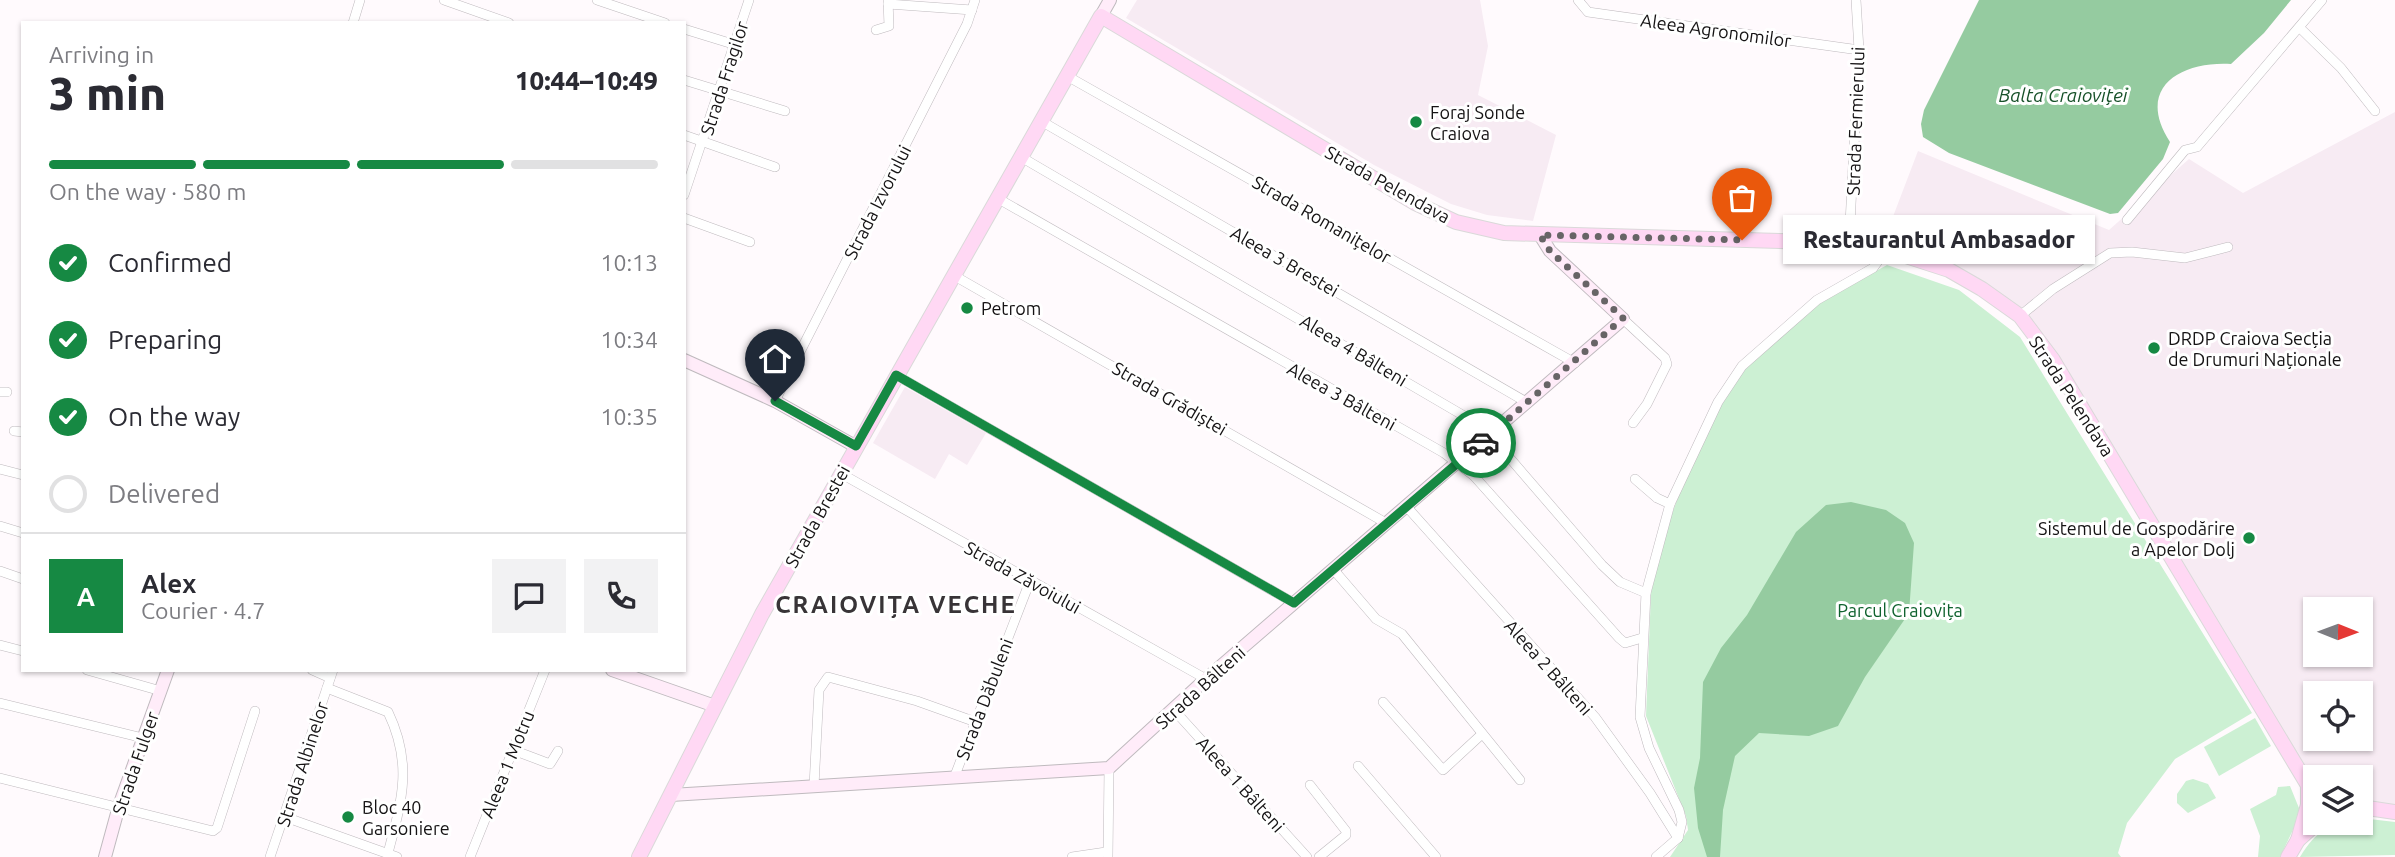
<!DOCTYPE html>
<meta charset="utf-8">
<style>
body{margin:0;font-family:Ubuntu,sans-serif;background:#f2f2f3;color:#2b2b33;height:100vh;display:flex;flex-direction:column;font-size:26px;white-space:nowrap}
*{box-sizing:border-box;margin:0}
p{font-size:23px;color:#7c7c81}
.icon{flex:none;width:38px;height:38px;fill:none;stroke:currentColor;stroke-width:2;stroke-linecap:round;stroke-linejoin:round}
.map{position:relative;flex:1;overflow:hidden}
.details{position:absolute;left:21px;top:21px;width:665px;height:651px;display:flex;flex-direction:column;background:#fff;border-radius:0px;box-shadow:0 2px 5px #0004}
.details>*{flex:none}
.needle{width:46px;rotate:91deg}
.tools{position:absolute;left:2303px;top:597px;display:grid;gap:14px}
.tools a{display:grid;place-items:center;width:70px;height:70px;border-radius:0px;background:#fff;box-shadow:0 2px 5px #0004;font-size:35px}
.pin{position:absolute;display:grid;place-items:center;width:60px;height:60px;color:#fff;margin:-72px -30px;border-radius:50% 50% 50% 0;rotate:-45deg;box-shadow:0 0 7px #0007}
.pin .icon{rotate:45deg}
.courier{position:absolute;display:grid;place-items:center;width:70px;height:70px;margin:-35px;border:5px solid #168943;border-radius:50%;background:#fff;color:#222;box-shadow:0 2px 9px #0007}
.bubble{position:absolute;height:49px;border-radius:0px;background:#fff;box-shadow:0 2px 5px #0004;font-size:23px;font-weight:800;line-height:49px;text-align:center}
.summary em{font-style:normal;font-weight:800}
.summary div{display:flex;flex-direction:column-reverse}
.summary{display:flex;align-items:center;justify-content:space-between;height:119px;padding:0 28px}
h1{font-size:46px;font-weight:800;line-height:52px}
.bar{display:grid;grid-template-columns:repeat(4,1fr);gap:10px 7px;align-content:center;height:84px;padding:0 28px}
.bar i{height:9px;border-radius:5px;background:#e1e1e2}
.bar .on{background:#168943}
.bar p{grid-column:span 4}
.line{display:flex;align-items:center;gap:18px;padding:0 28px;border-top:2px solid #e1e1e2}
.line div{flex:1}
.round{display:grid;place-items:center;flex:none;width:74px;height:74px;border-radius:0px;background:#f2f2f3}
ol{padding:0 28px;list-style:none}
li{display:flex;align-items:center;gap:21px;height:77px}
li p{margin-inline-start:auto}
li .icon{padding:7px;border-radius:50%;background:#168943;color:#fff;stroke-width:4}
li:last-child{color:#7c7c81}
li i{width:38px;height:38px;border:4px solid #e1e1e2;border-radius:50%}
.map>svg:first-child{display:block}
</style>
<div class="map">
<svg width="2395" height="857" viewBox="0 0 2395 857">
<rect width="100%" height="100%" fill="#fffafd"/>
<g fill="#f7ebf3" fill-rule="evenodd">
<polygon points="1137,0 1480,0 1488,46 1478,95 1556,135 1533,221 1487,215 1451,204 1374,165 1126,18"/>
<path d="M2395 112V806L2361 801V777H2315V789L2020 316 1983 289 1881 248 1918 151 2109 230 2189 159 2243 193ZM2315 609H2361V654H2315ZM2315 693H2361V738H2315Z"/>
<polygon points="905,387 986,433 967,465 949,454 935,479 873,443"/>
</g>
<g fill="#ccf0d3">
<polygon points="1887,265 1959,290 2020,337 2252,713 2175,759 2127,823 2118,853 2121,857 1670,857 1688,830 1686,816 1646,716 1651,593 1659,553 1674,508 1686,476 1722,404 1746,368 1822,301"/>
<polygon points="2255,718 2271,746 2219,776 2204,747"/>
<polygon points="2193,779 2208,784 2216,798 2188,813 2177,803 2177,794 2186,781"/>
<polygon points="2290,786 2301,813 2280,857 2258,857 2260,836 2250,809 2276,795 2278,787"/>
<path d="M2361 818 2395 822V855L2300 857C2316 831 2330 822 2361 822Z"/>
</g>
<g fill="#95cba0">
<path d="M1979 0H2291L2264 33 2231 64C2180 61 2135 88 2170 142L2163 159 2118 213 2110 214 1949 153 1923 137 1921 124 1924 110Z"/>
<polygon points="1851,502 1886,510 1905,523 1914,543 1909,613 1865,677 1838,726 1809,736 1759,733 1735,756 1723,810 1720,857 1707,857 1698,828 1694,788 1700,758 1703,682 1721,648 1747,615 1796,532 1826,505"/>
</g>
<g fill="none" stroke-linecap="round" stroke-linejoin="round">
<defs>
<g id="street">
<polyline points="444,0 509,23"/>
<polyline points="597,0 665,23"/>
<polyline points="1578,0 1588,12 1859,50"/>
<polyline points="888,4 972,10"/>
<polyline points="353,23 360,0"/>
<polyline points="684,29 736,45"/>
<polyline points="2301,29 2341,68 2375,111"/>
<polyline points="876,30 889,26 888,0"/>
<polyline points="1067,76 1575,363"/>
<polyline points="684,80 785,111"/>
<polyline points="1041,121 1528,403"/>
<polyline points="684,135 775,167"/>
<polyline points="1021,157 1483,427 1602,565 1620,582 1646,593"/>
<polyline points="684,195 749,0"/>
<polyline points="997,198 1444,453 1474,476 1619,638 1625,643 1642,638"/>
<polyline points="684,218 750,242"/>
<polyline points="2127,220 2185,150 2197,147 2322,0"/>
<polyline points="1849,243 1859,50 1856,0"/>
<polyline points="953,275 1386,523"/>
<polyline points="2020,316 2053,289 2110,253 2132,252 2185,258 2228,247"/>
<polyline points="1623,319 1665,358 1667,364 1647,404 1633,423"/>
<polyline points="896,375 1294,603"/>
<polyline points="0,392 7,392"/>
<polyline points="775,401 967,24 975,0"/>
<polyline points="14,431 23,432"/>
<polyline points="0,469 23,475"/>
<polyline points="840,473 1206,679"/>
<polyline points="1635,479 1657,498 1670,504"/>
<polyline points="1406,506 1595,717 1650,793 1678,838"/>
<polyline points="0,526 23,533"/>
<polyline points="1333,569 1376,619 1402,634 1520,780"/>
<polyline points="0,571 23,579"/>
<polyline points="0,645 23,651"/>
<polyline points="87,670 161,691"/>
<polyline points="312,670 330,678"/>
<path d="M327 688 388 712C413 764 402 800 388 853"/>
<polyline points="1383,702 1443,770 1482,734"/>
<polyline points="0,703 143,738"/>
<polyline points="1174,710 1307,857"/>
<polyline points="513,750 550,764 558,751"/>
<polyline points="1358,766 1436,857"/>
<polyline points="0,778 213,831 217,828 255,711"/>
<polyline points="954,778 1030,581"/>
<polyline points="1310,785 1346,831 1346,835 1319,857"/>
<polyline points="814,786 819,690 828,677 917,701 973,721"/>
<polyline points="285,817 397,857"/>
<polyline points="1678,838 1682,822 1679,810 1649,748 1640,717 1646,593 1670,504 1718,402 1742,366 1817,300 1873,268 1887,249"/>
<polyline points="270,857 333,670"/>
<polyline points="470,857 545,670"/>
<polyline points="1072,857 1106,852"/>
<polyline points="1108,857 1109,768"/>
<polyline points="1656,857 1678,838"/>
</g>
<g id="secondary">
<polyline points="1101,16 1110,0"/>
<polyline points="684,360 775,401 855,446"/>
<polyline points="612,670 715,706"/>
<polyline points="671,795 1109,768 1206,679 1623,319 1550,251 1540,235"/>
<polyline points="105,857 119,806 168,670"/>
</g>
<g id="primary">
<polyline points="2361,807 2395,812"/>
<polyline points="2298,840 2308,805 2308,789"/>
<polyline points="639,857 762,614 1101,16 1415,203 1456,222 1504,233 1849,243 1881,248 1949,270 1982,289 2020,316 2053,360 2315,797"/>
<polyline points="2288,857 2298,840 2318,822"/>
</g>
</defs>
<use href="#street" stroke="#bfbabe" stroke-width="10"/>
<use href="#secondary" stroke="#bfbabe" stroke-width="14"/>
<use href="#primary" stroke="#dad9d9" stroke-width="16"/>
<use href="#street" stroke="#fff" stroke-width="9"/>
<use href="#secondary" stroke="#ffecf9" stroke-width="12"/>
<use href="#primary" stroke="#ffd8f4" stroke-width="14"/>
</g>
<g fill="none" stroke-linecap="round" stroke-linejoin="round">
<polyline stroke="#676466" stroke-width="7" stroke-dasharray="0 12.6" points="1481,443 1623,318 1550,251 1540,235 1742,240"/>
<polyline stroke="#168943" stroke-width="9" points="775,401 856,446 896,375 1294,603 1481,443"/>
</g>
<g fill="#168943" stroke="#fff" stroke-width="2.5">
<circle cx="1416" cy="122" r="7"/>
<circle cx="967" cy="308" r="7"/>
<circle cx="2154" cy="348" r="7"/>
<circle cx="2249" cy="538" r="7"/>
<circle cx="348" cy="817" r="7"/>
</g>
<g text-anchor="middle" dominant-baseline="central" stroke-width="6" stroke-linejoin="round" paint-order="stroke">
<g font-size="18" fill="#151314" stroke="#fff">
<text transform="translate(1716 30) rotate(8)">Aleea Agronomilor</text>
<text transform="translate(724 78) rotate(-72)">Strada Fragilor</text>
<text transform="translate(1855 121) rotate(-88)">Strada Fermierului</text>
<text transform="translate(1388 184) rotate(29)">Strada Pelendava</text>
<text transform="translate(877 202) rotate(-63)">Strada Izvorului</text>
<text transform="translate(1322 219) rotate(30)">Strada Romanițelor</text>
<text transform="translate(1285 261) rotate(30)">Aleea 3 Brestei</text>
<text transform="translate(1354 350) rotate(31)">Aleea 4 Bâlteni</text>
<text transform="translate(1342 396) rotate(29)">Aleea 3 Bâlteni</text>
<text transform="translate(2072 396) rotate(57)">Strada Pelendava</text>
<text transform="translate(1170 398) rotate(30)">Strada Grădiștei</text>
<text transform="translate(817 516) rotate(-61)">Strada Brestei</text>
<text transform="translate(1023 577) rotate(29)">Strada Zăvoiului</text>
<text transform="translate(1549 667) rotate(48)">Aleea 2 Bâlteni</text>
<text transform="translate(1200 687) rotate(-42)">Strada Bâlteni</text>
<text transform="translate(984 699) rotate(-69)">Strada Dăbuleni</text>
<text transform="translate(135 763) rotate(-71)">Strada Fulger</text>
<text transform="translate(302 764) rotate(-72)">Strada Albinelor</text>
<text transform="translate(507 764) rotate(-68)">Aleea 1 Motru</text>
<text transform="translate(1241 784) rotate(48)">Aleea 1 Bâlteni</text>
</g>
<g font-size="18" fill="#151314" stroke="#fff" text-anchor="start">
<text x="1430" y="112">Foraj Sonde<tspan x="1430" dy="21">Craiova</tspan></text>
<text x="981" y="308">Petrom</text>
<text x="2168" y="338">DRDP Craiova Secția<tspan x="2168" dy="21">de Drumuri Naționale</tspan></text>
<text x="2235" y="528" text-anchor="end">Sistemul de Gospodărire<tspan x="2235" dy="21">a Apelor Dolj</tspan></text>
<text x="362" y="807">Bloc 40<tspan x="362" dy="21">Garsoniere</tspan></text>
</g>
<g font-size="18" fill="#0f622e" stroke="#fff">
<text x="1900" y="610">Parcul Craiovița</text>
</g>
<g font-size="19" font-style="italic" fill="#175129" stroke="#fff">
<text x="2063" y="95">Balta Craioviței</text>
</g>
<g font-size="24" font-weight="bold" letter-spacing="2" fill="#383437" stroke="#fff">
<text x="896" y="604">CRAIOVIȚA VECHE</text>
</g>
</g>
</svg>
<div class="tools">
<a><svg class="needle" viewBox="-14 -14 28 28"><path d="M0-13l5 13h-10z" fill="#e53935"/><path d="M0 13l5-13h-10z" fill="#7c7c81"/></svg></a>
<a><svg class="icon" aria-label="locate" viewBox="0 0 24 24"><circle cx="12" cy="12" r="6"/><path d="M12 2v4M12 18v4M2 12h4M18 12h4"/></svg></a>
<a><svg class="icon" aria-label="layers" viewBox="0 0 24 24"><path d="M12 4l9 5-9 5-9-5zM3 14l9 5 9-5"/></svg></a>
</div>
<div class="pin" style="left:1742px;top:240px;background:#ea580c"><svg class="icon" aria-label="bag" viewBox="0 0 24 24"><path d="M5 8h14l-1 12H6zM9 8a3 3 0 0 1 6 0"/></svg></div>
<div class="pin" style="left:775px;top:401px;background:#1f2937"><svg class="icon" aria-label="home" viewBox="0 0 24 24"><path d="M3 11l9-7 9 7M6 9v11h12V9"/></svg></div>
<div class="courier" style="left:1481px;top:443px"><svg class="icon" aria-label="car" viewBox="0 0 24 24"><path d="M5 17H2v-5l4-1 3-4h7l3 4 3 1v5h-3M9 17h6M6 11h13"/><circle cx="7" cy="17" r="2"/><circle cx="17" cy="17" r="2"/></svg></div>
<div class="bubble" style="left:1783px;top:215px;width:312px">Restaurantul Ambasador</div>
<section class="details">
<div class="summary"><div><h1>3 min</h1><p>Arriving in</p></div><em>10:44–10:49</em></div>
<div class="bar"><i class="on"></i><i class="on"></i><i class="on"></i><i></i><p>On the way · 580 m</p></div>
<ol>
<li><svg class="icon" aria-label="check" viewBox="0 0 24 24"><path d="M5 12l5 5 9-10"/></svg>Confirmed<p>10:13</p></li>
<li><svg class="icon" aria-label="check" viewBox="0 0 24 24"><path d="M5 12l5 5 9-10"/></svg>Preparing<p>10:34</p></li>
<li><svg class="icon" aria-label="check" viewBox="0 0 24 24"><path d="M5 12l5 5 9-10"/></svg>On the way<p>10:35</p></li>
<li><i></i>Delivered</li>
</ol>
<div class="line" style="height:126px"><b class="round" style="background:#168943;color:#fff">A</b><div><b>Alex</b><p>Courier · 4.7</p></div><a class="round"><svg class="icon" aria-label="chat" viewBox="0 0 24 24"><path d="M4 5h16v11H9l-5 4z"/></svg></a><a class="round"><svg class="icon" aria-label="phone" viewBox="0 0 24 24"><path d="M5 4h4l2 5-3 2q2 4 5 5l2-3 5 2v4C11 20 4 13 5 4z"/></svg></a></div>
</section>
</div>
